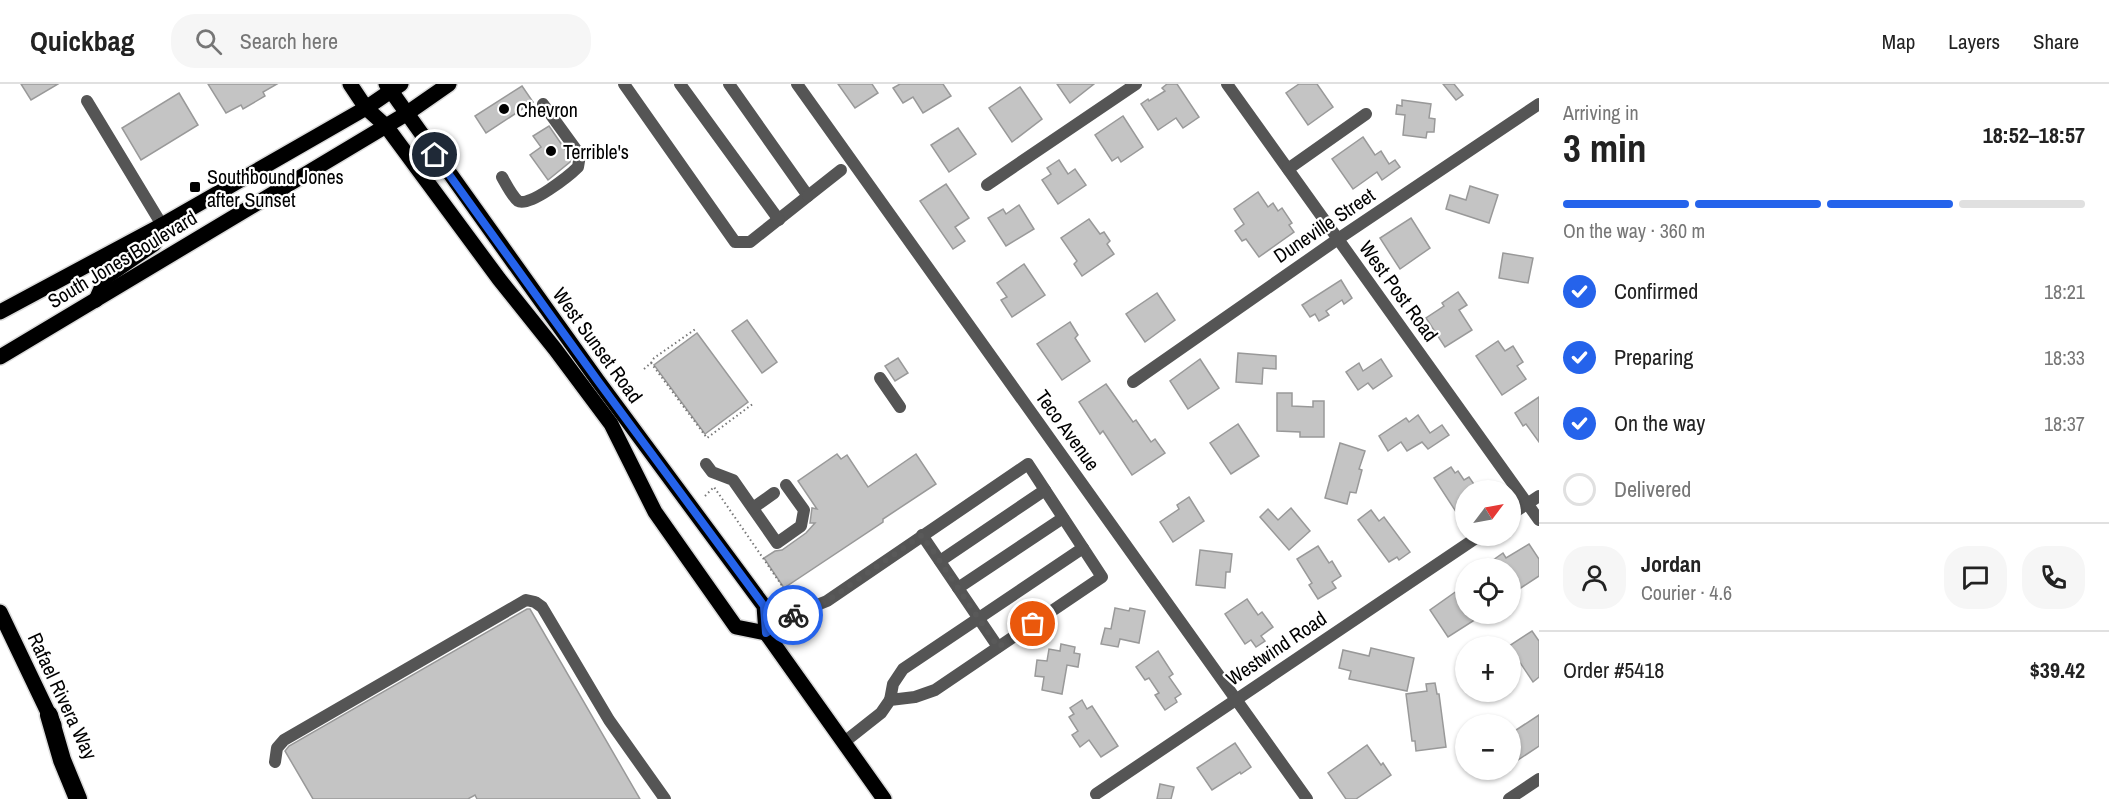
<!DOCTYPE html>
<meta charset="utf-8">
<style>
body{margin:0;font-family:"Archivo Narrow",sans-serif;background:#f6f6f6;color:#222;height:100vh;display:flex;flex-direction:column;font-size:22px;white-space:nowrap}
*{box-sizing:border-box;margin:0}
p{font-size:20px;color:#767676}
.icon{flex:none;width:33px;height:33px;fill:none;stroke:currentColor;stroke-width:2;stroke-linecap:round;stroke-linejoin:round}
.map{position:relative;flex:1;overflow:hidden}
.panel{display:flex;flex-direction:column;background:#fff;width:570px}
.panel>*{flex:none}
.needle{width:39px;rotate:58deg}
.buttons{position:absolute;left:1455px;top:396px;display:grid;gap:12px}
.buttons a{display:grid;place-items:center;width:66px;height:66px;border-radius:50%;background:#fff;box-shadow:0 2px 4px #0004;font-size:30px}
.pin{position:absolute;display:grid;place-items:center;width:51px;height:51px;color:#fff;margin:-26px;border:3px solid #fff;border-radius:50%;box-shadow:0 2px 6px #0007}
.courier{position:absolute;display:grid;place-items:center;width:60px;height:60px;margin:-30px;border:4px solid #2563eb;border-radius:50%;background:#fff;color:#222;box-shadow:0 2px 8px #0007}
.overview em{font-style:normal;font-weight:800}
.overview div{display:flex;flex-direction:column-reverse}
.overview{display:flex;align-items:center;justify-content:space-between;height:102px;padding:0 24px}
h1{font-size:39px;font-weight:800;line-height:45px}
.bar{display:grid;grid-template-columns:repeat(4,1fr);gap:9px 6px;align-content:center;height:72px;padding:0 24px}
.bar i{height:8px;border-radius:4px;background:#e0e0e0}
.bar .current{background:#2563eb}
.bar p{grid-column:span 4}
.line{display:flex;align-items:center;gap:15px;padding:0 24px;border-top:2px solid #e0e0e0}
.line div{flex:1}
.round{display:grid;place-items:center;flex:none;width:63px;height:63px;border-radius:24px;background:#f6f6f6}
ol{padding:0 24px;list-style:none}
li{display:flex;align-items:center;gap:18px;height:66px}
li p{margin-inline-start:auto}
li .icon{padding:6px;border-radius:50%;background:#2563eb;color:#fff;stroke-width:4}
li:last-child{color:#767676}
li i{width:33px;height:33px;border:3px solid #e0e0e0;border-radius:50%}
header{display:flex;align-items:center;gap:36px;box-sizing:border-box;height:84px;padding:0 30px;background:#fff;border-bottom:2px solid #e0e0e0}
header strong{font-size:28px}
nav{display:flex;gap:33px;margin-inline-start:auto;font-size:21px}
.search{width:420px;height:54px;background:#f6f6f6;display:flex;align-items:center;gap:15px;box-sizing:border-box;padding:0 21px;border-radius:24px;color:#767676;font-size:22px}
main{display:flex;flex:1;min-height:0}
.map>svg:first-child{display:block}
</style>
<header>
<strong>Quickbag</strong>
<div class="search"><svg class="icon" aria-label="search" viewBox="0 0 24 24"><circle cx="10" cy="10" r="6"/><path d="M15 15l6 6"/></svg>Search here</div>
<nav><a>Map</a><a>Layers</a><a>Share</a></nav>
</header>
<main>
<div class="map">
<svg width="1539" height="715" viewBox="0 0 1539 715">
<rect width="100%" height="100%" fill="#fff"/>
<g fill="#c4c4c4" stroke="#999" stroke-width="1.5">
<polygon points="21,0 58,0 31,16"/>
<polygon points="208,0 277,0 263,8 265,12 243,25 241,21 226,29"/>
<polygon points="838,0 872,0 878,9 855,24"/>
<polygon points="900,0 943,0 951,12 923,29 913,13 903,19 893,4"/>
<polygon points="1057,0 1094,0 1070,19"/>
<polygon points="1167,0 1177,0 1199,33 1183,44 1176,34 1158,46 1141,20 1148,15 1149,17 1165,7 1162,4"/>
<polygon points="1299,0 1317,0 1333,23 1308,41 1286,9"/>
<polygon points="1443,0 1454,0 1463,11 1456,16"/>
<polygon points="522,2 533,18 486,49 475,32"/>
<polygon points="1020,3 1042,35 1012,58 989,24"/>
<polygon points="179,9 198,41 141,76 122,44"/>
<polygon points="1402,16 1431,20 1429,34 1435,35 1434,48 1427,48 1426,54 1403,51 1405,31 1396,30 1397,21 1402,22"/>
<polygon points="1123,32 1143,63 1121,78 1118,73 1112,77 1095,51"/>
<polygon points="549,42 571,74 570,78 548,96 530,71 541,63 533,52"/>
<polygon points="958,44 976,70 949,88 931,61"/>
<polygon points="1363,53 1375,71 1381,67 1389,80 1395,76 1400,83 1382,96 1377,88 1353,105 1332,75"/>
<polygon points="1059,76 1068,90 1075,85 1086,101 1058,120 1042,96 1051,90 1047,84"/>
<polygon points="946,100 969,134 955,143 965,157 953,165 920,117"/>
<polygon points="1470,102 1498,111 1489,139 1446,125 1450,111 1466,116"/>
<polygon points="1258,108 1268,123 1273,119 1278,127 1282,124 1292,139 1289,141 1294,148 1259,173 1246,155 1242,157 1235,147 1244,140 1234,125"/>
<polygon points="1019,121 1034,145 1006,162 988,134 1003,125 1006,130"/>
<polygon points="1411,134 1430,164 1400,185 1380,154"/>
<polygon points="1089,135 1100,150 1104,148 1110,157 1107,160 1114,170 1082,192 1074,180 1077,177 1061,154"/>
<polygon points="1503,169 1533,174 1528,199 1499,194"/>
<polygon points="1024,180 1045,211 1012,233 1001,216 1007,213 997,199"/>
<polygon points="1341,196 1352,214 1344,220 1342,216 1326,227 1329,231 1319,237 1315,230 1310,233 1302,221"/>
<polygon points="1458,208 1467,221 1459,226 1472,246 1445,263 1426,234 1444,222 1442,219"/>
<polygon points="1157,209 1175,236 1145,258 1126,230"/>
<polygon points="747,236 777,278 762,289 732,247"/>
<polygon points="1070,238 1078,251 1075,254 1090,277 1062,296 1037,260"/>
<polygon points="697,249 748,318 705,350 654,281"/>
<polygon points="1498,257 1505,267 1513,262 1523,278 1517,282 1526,295 1502,311 1476,272"/>
<polygon points="1238,269 1276,272 1276,285 1263,284 1262,300 1236,298"/>
<polygon points="898,274 908,289 895,297 885,282"/>
<polygon points="1200,275 1219,304 1188,325 1170,297"/>
<polygon points="1381,275 1392,292 1373,305 1368,299 1358,306 1346,288 1359,279 1363,287"/>
<polygon points="1106,300 1133,338 1136,336 1151,358 1155,355 1165,369 1132,391 1103,347 1100,350 1079,318"/>
<polygon points="1277,309 1292,309 1292,322 1313,323 1313,317 1324,317 1324,353 1300,353 1300,348 1277,347"/>
<polygon points="1539,313 1539,358 1526,340 1523,342 1515,329"/>
<polygon points="1418,331 1430,349 1442,341 1449,351 1428,365 1422,358 1407,367 1401,358 1388,367 1379,352 1406,334 1409,338"/>
<polygon points="1238,340 1259,372 1231,390 1210,359"/>
<polygon points="1340,359 1365,367 1359,385 1362,386 1356,409 1350,408 1347,420 1325,414"/>
<polygon points="837,370 841,375 847,371 868,403 916,370 936,400 883,435 883,438 784,504 764,474 775,467 782,466 806,449 815,439 810,439 812,424 817,425 798,397"/>
<polygon points="1451,383 1455,389 1458,387 1464,396 1469,393 1478,406 1466,406 1466,443 1434,394"/>
<polygon points="1189,413 1204,437 1173,458 1160,438 1179,425 1177,421"/>
<polygon points="1291,424 1310,447 1289,466 1260,433 1268,425 1278,436"/>
<polygon points="1371,426 1379,437 1384,433 1410,468 1399,476 1397,473 1389,478 1358,436"/>
<polygon points="1529,460 1539,475 1539,492 1510,511 1510,484 1491,484 1492,484 1489,479 1503,469 1506,474"/>
<polygon points="1318,462 1329,479 1332,477 1341,492 1332,498 1336,504 1318,515 1309,501 1312,499 1297,475"/>
<polygon points="1200,466 1232,470 1230,488 1226,488 1225,504 1196,501"/>
<polygon points="1461,504 1466,511 1466,530 1484,530 1448,553 1430,526"/>
<polygon points="1247,515 1258,531 1262,528 1273,543 1261,552 1265,557 1256,563 1251,556 1245,560 1225,530"/>
<polygon points="1115,524 1129,527 1130,524 1145,527 1139,559 1120,555 1118,563 1101,560 1105,544 1111,545"/>
<polygon points="527,525 530,525 640,715 477,715 475,711 468,715 313,715 285,667 289,662"/>
<polygon points="1532,547 1539,557 1539,593 1533,598 1509,562"/>
<polygon points="1061,560 1075,563 1074,569 1080,570 1078,583 1067,581 1062,610 1042,606 1044,593 1035,592 1037,576 1047,577 1049,565 1060,567"/>
<polygon points="1371,564 1414,574 1407,607 1349,595 1351,587 1339,584 1343,566 1369,572"/>
<polygon points="1158,567 1173,590 1169,593 1181,610 1175,614 1177,618 1165,626 1155,611 1159,609 1149,594 1145,596 1136,583"/>
<polygon points="1435,599 1437,610 1439,610 1446,663 1416,667 1415,657 1412,657 1406,610 1427,607 1426,600"/>
<polygon points="1082,616 1087,625 1092,622 1118,662 1101,673 1089,656 1080,663 1072,651 1078,647 1069,633 1074,630 1070,624"/>
<polygon points="1539,631 1539,662 1518,676 1516,672 1510,675 1510,650"/>
<polygon points="1235,659 1251,683 1241,690 1240,688 1212,706 1197,684"/>
<polygon points="1367,661 1381,681 1383,679 1391,691 1356,715 1346,715 1328,689"/>
<polygon points="1160,700 1174,703 1171,715 1157,715"/>
</g>
<g fill="none" stroke-linecap="round" stroke-linejoin="round">
<defs>
<g id="major">
<polyline points="350,0 366,24 386,42 499,195 555,265 611,340 655,428 736,543 766,549"/>
<polyline points="386,0 598,297 764,522 766,549 884,715"/>
<polyline points="96,216 106,193 154,160 162,141"/>
<polyline points="0,228 162,141 366,24 401,0"/>
<polyline points="0,273 406,30 449,0"/>
<polyline points="0,528 54,641"/>
</g>
<polyline id="highway" points="49,631 62,676 78,715"/>
</defs>
<use href="#major" stroke="#dbdbdb" stroke-width="18"/>
<use href="#highway" stroke="#dbdbdb" stroke-width="21"/>
<g stroke="#777" stroke-width="2" stroke-dasharray="1.5 3" stroke-linecap="butt">
<polyline points="651,279 654,274 697,244"/>
<polyline points="644,285 651,279 707,354 754,319"/>
<polyline points="705,412 714,403 787,509"/>
</g>
<g stroke="#555" stroke-width="12">
<polyline points="624,0 735,158 750,158 808,112 729,0"/>
<polyline points="680,0 779,136"/>
<polyline points="797,0 1307,715"/>
<polyline points="1227,0 1539,436"/>
<polyline points="87,17 162,141"/>
<polyline points="1288,85 1366,30"/>
<path d="M502 93C506 100 512 112 518 117 529 124 570 91 578 83L580 71 543 20"/>
<polyline points="987,101 1136,0"/>
<polyline points="808,112 841,86"/>
<polyline points="880,294 900,323"/>
<polyline points="1133,298 1338,155 1539,20"/>
<polyline points="706,380 712,388 733,396 777,459 801,442 804,426 786,401"/>
<polyline points="753,424 774,409"/>
<polyline points="1510,431 1539,412"/>
<polyline points="922,451 998,563"/>
<polyline points="940,477 1045,406"/>
<polyline points="958,504 1063,434"/>
<polyline points="766,549 792,531 827,517 1028,380 1102,493 935,606 915,613 890,616 881,629 843,659"/>
<polyline points="890,616 893,600 903,585 1083,464"/>
<polyline points="275,678 277,664 284,656 526,516 535,518 542,523 609,636 665,715"/>
<polyline points="1096,710 1479,452"/>
<polyline points="1509,715 1539,695"/>
</g>
<use href="#major" stroke="#000" stroke-width="15"/>
<use href="#highway" stroke="#000" stroke-width="18"/>
</g>
<g fill="none" stroke-linecap="round" stroke-linejoin="round">
<polyline stroke="#595959" stroke-width="6" stroke-dasharray="0 10.8" points="793,531 827,517 922,451 998,563 1033,540"/>
<polyline stroke="#2563eb" stroke-width="8" points="435,71 598,297 764,522 766,549 793,531"/>
</g>
<g fill="#000" stroke="#fff" stroke-width="2">
<circle cx="504" cy="25" r="6"/>
<circle cx="551" cy="67" r="6"/>
<rect x="189" y="97" width="12" height="12" rx="3"/>
</g>
<g text-anchor="middle" dominant-baseline="central" stroke-width="4.5" stroke-linejoin="round" paint-order="stroke">
<g font-size="20" fill="#000" stroke="#fff" text-anchor="start">
<text x="516" y="25">Chevron</text>
<text x="563" y="67">Terrible's</text>
<text x="207" y="92">Southbound Jones<tspan x="207" dy="23">after Sunset</tspan></text>
</g>
<g font-size="20" fill="#000" stroke="#fff">
<text transform="translate(1324 141) rotate(-34)">Duneville Street</text>
<text transform="translate(122 175) rotate(-31)">South Jones Boulevard</text>
<text transform="translate(1399 207) rotate(54)">West Post Road</text>
<text transform="translate(598 261) rotate(54)">West Sunset Road</text>
<text transform="translate(1068 346) rotate(54)">Teco Avenue</text>
<text transform="translate(1276 564) rotate(-34)">Westwind Road</text>
<text transform="translate(63 612) rotate(65)">Rafael Rivera Way</text>
</g>
</g>
</svg>
<div class="buttons">
<a><svg class="needle" viewBox="-14 -14 28 28"><path d="M0-13l5 13h-10z" fill="#e53935"/><path d="M0 13l5-13h-10z" fill="#767676"/></svg></a>
<a><svg class="icon" aria-label="locate" viewBox="0 0 24 24"><circle cx="12" cy="12" r="6"/><path d="M12 2v4M12 18v4M2 12h4M18 12h4"/></svg></a>
<a>+</a>
<a>−</a>
</div>
<div class="pin" style="left:1033px;top:540px;background:#ea580c"><svg class="icon" aria-label="bag" viewBox="0 0 24 24"><path d="M5 8h14l-1 12H6zM9 8a3 3 0 0 1 6 0"/></svg></div>
<div class="pin" style="left:435px;top:71px;background:#1f2937"><svg class="icon" aria-label="home" viewBox="0 0 24 24"><path d="M3 11l9-7 9 7M6 9v11h12V9"/></svg></div>
<div class="courier" style="left:793px;top:531px"><svg class="icon" aria-label="bike" viewBox="0 0 24 24"><circle cx="6" cy="16" r="4"/><circle cx="18" cy="16" r="4"/><path d="M6 16l4-8h5l3 8M10 8l3 8H6M13 5h3"/></svg></div>
</div>
<section class="panel">
<div class="overview"><div><h1>3 min</h1><p>Arriving in</p></div><em>18:52–18:57</em></div>
<div class="bar"><i class="current"></i><i class="current"></i><i class="current"></i><i></i><p>On the way · 360 m</p></div>
<ol>
<li><svg class="icon" aria-label="check" viewBox="0 0 24 24"><path d="M5 12l5 5 9-10"/></svg>Confirmed<p>18:21</p></li>
<li><svg class="icon" aria-label="check" viewBox="0 0 24 24"><path d="M5 12l5 5 9-10"/></svg>Preparing<p>18:33</p></li>
<li><svg class="icon" aria-label="check" viewBox="0 0 24 24"><path d="M5 12l5 5 9-10"/></svg>On the way<p>18:37</p></li>
<li><i></i>Delivered</li>
</ol>
<div class="line" style="height:108px"><a class="round"><svg class="icon" aria-label="person" viewBox="0 0 24 24"><circle cx="12" cy="8" r="4"/><path d="M4 21q1-7 8-7t8 7"/></svg></a><div><b>Jordan</b><p>Courier · 4.6</p></div><a class="round"><svg class="icon" aria-label="chat" viewBox="0 0 24 24"><path d="M4 5h16v11H9l-5 4z"/></svg></a><a class="round"><svg class="icon" aria-label="phone" viewBox="0 0 24 24"><path d="M5 4h4l2 5-3 2q2 4 5 5l2-3 5 2v4C11 20 4 13 5 4z"/></svg></a></div>
<div class="line" style="height:78px"><div>Order #5418</div><b>$39.42</b></div>
</section>
</main>
